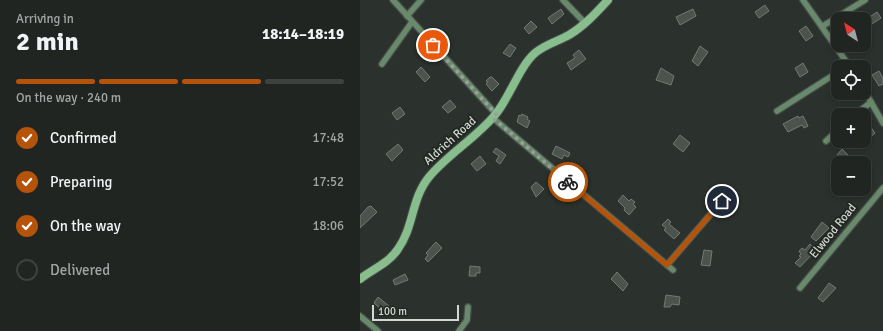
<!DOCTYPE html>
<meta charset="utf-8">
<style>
body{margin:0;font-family:Signika,sans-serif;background:#2d312e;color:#f1f3f6;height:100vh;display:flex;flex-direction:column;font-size:15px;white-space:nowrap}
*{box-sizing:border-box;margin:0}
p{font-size:13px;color:#a2a5a5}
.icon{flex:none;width:22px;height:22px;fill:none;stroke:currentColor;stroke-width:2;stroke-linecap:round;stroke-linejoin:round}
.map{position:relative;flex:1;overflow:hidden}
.side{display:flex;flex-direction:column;background:#202521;width:360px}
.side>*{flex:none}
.needle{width:26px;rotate:324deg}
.tools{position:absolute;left:471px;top:12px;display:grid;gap:8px}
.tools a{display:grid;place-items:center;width:40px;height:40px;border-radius:8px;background:#202521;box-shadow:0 2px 6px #0003,0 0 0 1px #3d423f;font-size:20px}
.scale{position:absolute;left:12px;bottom:10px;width:87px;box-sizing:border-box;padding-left:4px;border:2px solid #d4d8d4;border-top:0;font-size:11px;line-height:14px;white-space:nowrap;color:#d4d8d4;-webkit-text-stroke:3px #222822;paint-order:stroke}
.pin{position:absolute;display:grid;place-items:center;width:34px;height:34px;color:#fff;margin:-17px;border:2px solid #fff;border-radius:50%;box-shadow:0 1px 4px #0007}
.courier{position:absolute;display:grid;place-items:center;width:40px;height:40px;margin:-20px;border:3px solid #b45309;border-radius:50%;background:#fff;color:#222;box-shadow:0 1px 5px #0007}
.overview em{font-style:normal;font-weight:700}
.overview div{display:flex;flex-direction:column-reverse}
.overview{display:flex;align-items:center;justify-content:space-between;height:68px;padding:0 16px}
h1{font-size:26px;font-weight:700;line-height:30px}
.bar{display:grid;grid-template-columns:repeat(4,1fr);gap:6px 4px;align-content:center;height:48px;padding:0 16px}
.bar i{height:5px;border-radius:3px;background:#3d423f}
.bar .active{background:#b45309}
.bar p{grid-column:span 4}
ol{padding:0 16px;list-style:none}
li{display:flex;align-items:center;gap:12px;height:44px}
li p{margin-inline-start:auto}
li .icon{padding:4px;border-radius:50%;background:#b45309;color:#fff;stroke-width:4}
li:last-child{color:#a2a5a5}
li i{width:22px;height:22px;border:2px solid #3d423f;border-radius:50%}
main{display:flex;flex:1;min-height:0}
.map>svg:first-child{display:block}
</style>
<main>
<section class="side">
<div class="overview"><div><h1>2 min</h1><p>Arriving in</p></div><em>18:14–18:19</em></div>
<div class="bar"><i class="active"></i><i class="active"></i><i class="active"></i><i></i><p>On the way · 240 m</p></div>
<ol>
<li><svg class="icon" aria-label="check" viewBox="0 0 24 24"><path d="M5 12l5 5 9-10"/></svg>Confirmed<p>17:48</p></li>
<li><svg class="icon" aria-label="check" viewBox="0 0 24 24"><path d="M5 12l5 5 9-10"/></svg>Preparing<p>17:52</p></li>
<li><svg class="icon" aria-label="check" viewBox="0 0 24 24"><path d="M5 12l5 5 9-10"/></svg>On the way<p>18:06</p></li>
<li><i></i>Delivered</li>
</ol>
</section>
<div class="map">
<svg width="523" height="331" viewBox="0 0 523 331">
<rect width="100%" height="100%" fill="#2b312c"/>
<g fill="#4c534d" stroke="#737a73">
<polygon points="405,5 409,11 399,18 395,12"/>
<polygon points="201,9 204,14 192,24 188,18"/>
<polygon points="333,9 336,16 320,25 316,17"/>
<polygon points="517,12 521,18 509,26 505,20"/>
<polygon points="171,21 177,27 169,34 164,28"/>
<polygon points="446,26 453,36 446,41 439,31"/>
<polygon points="150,44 156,48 150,57 143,53"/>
<polygon points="340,46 348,52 338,66 332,61"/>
<polygon points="219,50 226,59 211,70 207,63 215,58 213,55"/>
<polygon points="443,63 448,72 440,77 435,68"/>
<polygon points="61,67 70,77 65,82 56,72"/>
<polygon points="301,68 314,76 311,85 296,80"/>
<polygon points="519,71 523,78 523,84 519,86 512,75"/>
<polygon points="130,77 132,77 139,84 132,91 126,84 128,82 126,81"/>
<polygon points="90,100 96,107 88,113 82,107"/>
<polygon points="40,107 45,114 37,120 32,113"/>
<polygon points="162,114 168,117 167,119 170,121 167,128 157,122 159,115 161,116"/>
<polygon points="438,116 439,118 443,116 448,126 444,128 442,125 428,132 423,124"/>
<polygon points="510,126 515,133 507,140 504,136 504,130"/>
<polygon points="320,135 330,143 323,152 313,144"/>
<polygon points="38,144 43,150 32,161 26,154"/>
<polygon points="196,146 210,153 208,157 204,155 202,159 192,154"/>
<polygon points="136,148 146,155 140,164 136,161 139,156 133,152"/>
<polygon points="482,149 490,157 484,163 479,161 481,159 477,155"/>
<polygon points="120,156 126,164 117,171 111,164"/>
<polygon points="176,182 184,189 176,197 171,187"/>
<polygon points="263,195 269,201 271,199 275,202 273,204 276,207 269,215 264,210 265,208 258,201"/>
<polygon points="11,206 17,212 0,228 0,216 8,207"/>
<polygon points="308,219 311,222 309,224 320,233 314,239 304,230 306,228 302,225"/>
<polygon points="462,222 469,228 456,241 451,237"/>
<polygon points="76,242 82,248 68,262 65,259 68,255 66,253"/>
<polygon points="450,244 456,250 440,267 435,263 441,257 439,256 441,254 439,251 442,248 445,250"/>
<polygon points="344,250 352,251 350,266 341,265"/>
<polygon points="110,266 120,267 120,273 116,273 116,276 109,276"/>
<polygon points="257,272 268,284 263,291 251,279"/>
<polygon points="45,274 48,280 35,285 33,280"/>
<polygon points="469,283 476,288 463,302 458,298"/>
<polygon points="306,295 320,297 319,305 312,304 310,307 304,307"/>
<polygon points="18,297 29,306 24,312 14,303"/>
</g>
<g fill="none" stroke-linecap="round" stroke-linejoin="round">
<defs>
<g id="street">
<polyline points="33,0 136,114"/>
<polyline points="203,0 225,23"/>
<polyline points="443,0 490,67"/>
<polyline points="47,16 61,0"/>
<polyline points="463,26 505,0"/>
<polyline points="22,64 52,22"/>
<polyline points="504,90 523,123"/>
<polyline points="417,111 478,72"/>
<polyline points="495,115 511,102"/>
<polyline points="133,118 313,270"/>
<polyline points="466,141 478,130"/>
<polyline points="307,265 362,201"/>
<polyline points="440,288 523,188"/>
<polyline points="0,316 18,331"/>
<polyline points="99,331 107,320 108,307"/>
</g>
<path id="secondary" d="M0 279C13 269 29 263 38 249 54 227 51 199 69 177 88 154 116 138 135 115 150 97 159 67 175 53 184 45 198 41 209 35 224 26 236 13 248 0"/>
</defs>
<use href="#street" stroke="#464c47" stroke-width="8"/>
<use href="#secondary" stroke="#464c47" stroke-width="10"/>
<use href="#street" stroke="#69896c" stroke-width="5.5"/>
<use href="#secondary" stroke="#88bd8d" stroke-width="8"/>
</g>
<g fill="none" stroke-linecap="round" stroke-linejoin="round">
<polyline stroke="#999e99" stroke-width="4" stroke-dasharray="0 7.2" points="73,45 136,114 133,118 208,182"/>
<polyline stroke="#b45309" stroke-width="5" points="208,182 307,265 362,201"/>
</g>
<g text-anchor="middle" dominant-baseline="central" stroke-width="4" stroke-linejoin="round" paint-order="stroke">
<g font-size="12" fill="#d4d8d4" stroke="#222822">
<text transform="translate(90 141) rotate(-42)">Aldrich Road</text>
<text transform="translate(473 231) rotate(-51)">Elwood Road</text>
</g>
</g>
</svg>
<div class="tools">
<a><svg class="needle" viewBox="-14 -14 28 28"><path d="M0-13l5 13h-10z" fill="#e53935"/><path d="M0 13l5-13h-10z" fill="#a2a5a5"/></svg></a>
<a><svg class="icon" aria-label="locate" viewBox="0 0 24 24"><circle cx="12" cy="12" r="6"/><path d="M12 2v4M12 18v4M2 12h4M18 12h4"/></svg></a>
<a>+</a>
<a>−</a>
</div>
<div class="scale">100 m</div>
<div class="pin" style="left:73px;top:45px;background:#ea580c"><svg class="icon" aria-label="bag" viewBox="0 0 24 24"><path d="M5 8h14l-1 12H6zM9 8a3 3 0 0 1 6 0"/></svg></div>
<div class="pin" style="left:362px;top:201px;background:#1f2937"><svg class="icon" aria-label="home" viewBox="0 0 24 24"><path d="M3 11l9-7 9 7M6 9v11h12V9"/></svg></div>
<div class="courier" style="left:208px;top:182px"><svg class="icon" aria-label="bike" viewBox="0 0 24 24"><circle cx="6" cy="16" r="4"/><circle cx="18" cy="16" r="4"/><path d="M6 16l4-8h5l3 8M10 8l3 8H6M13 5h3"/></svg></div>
</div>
</main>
